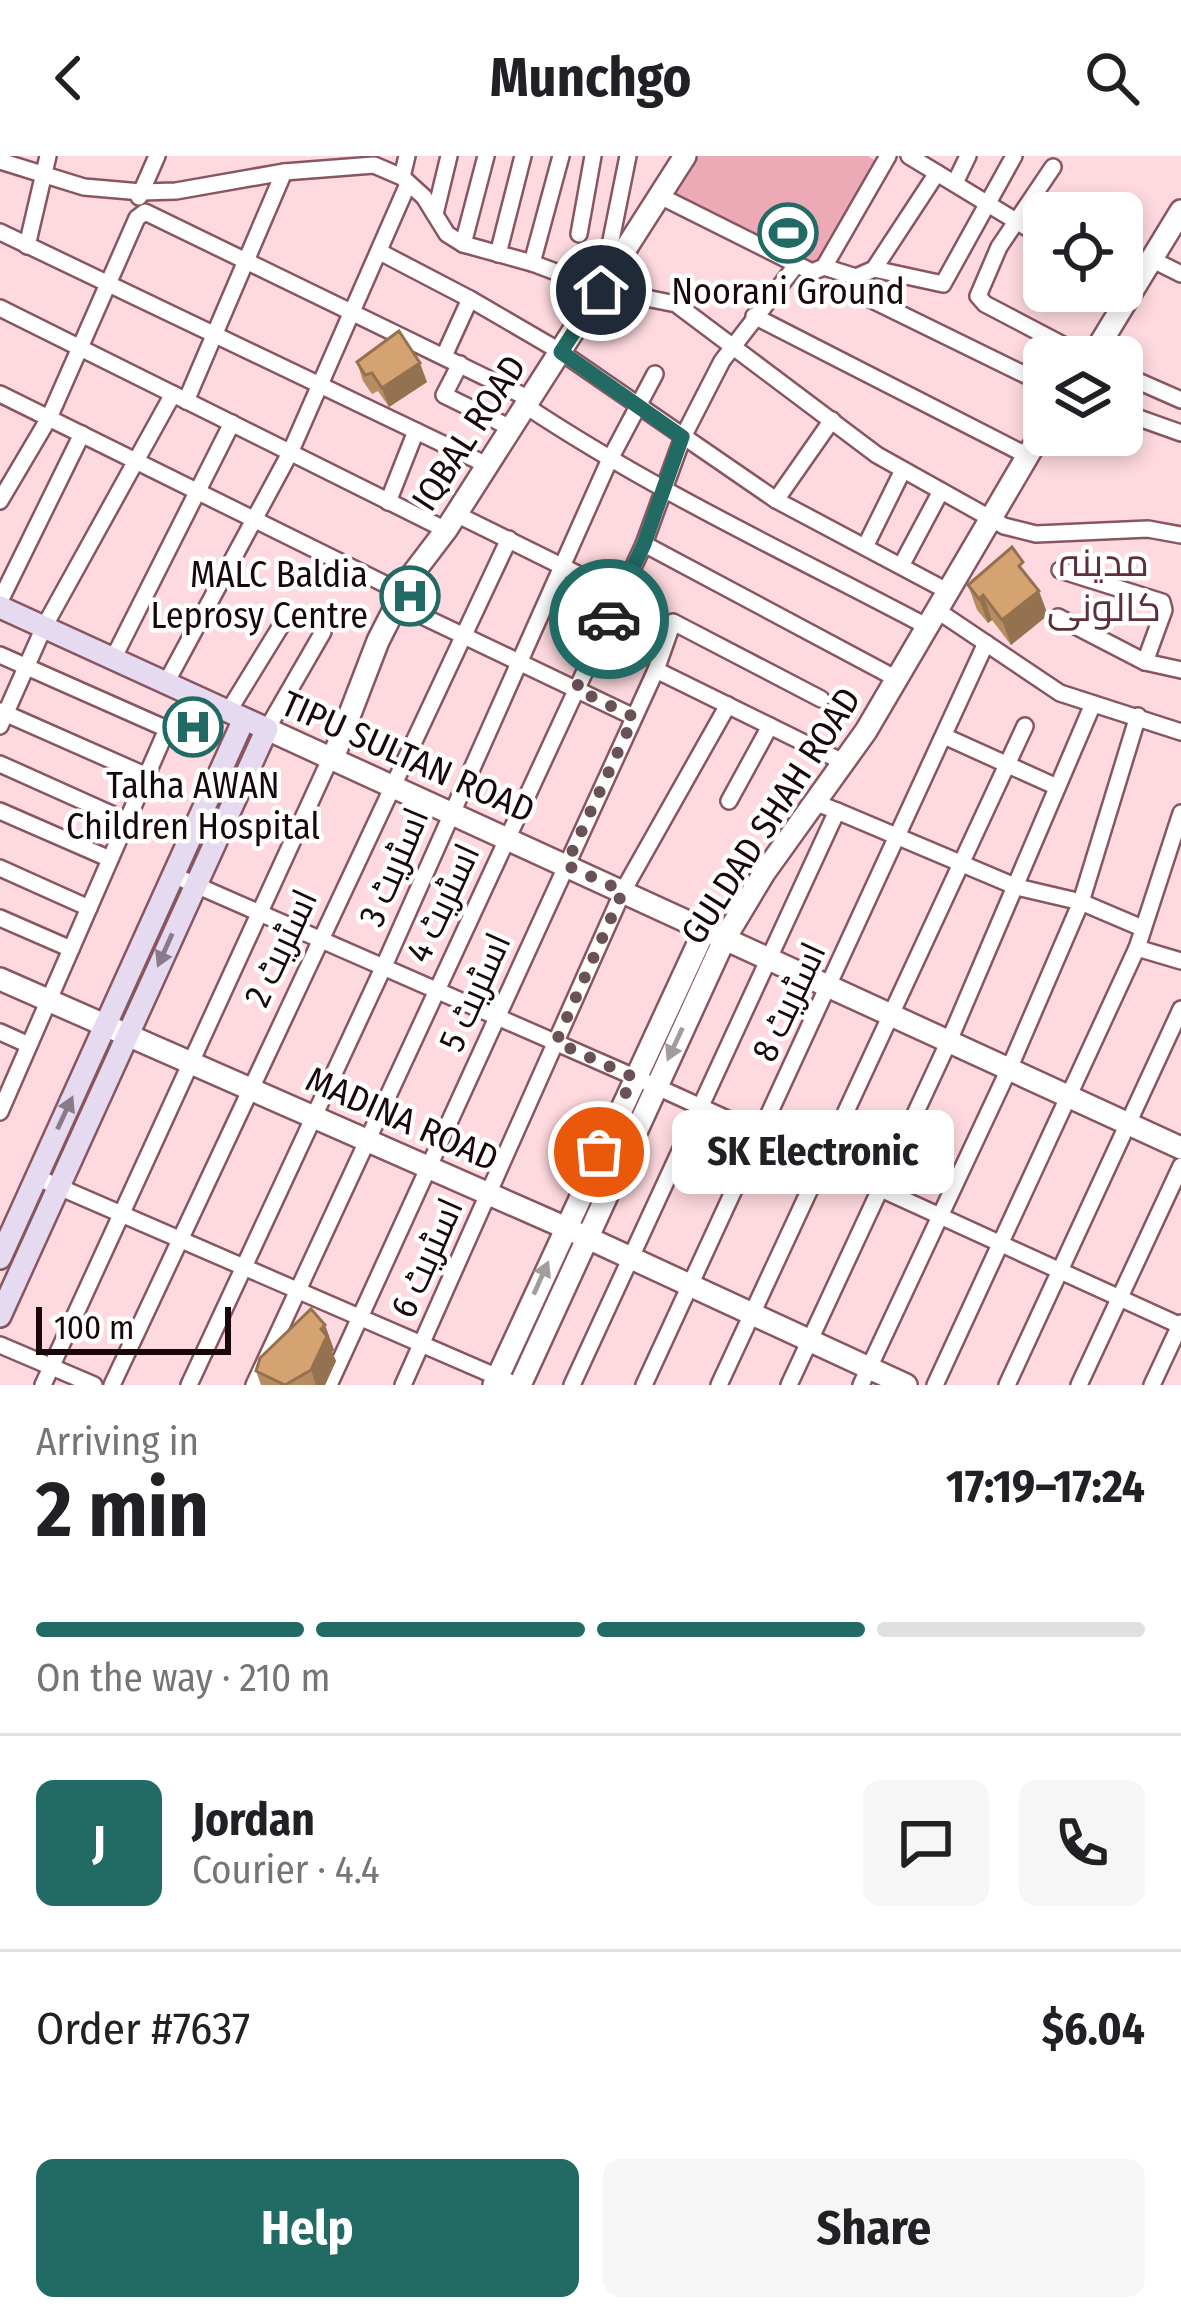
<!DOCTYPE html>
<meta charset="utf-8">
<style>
body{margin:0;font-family:"Fira Sans Condensed",Cairo,sans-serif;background:#f6f6f6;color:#202124;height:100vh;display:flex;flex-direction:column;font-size:45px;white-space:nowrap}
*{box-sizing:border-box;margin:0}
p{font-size:39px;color:#757577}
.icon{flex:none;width:66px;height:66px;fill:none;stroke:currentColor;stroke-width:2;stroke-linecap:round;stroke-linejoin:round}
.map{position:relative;height:1229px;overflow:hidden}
.sheet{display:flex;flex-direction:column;background:#fff;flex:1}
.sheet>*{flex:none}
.fabs{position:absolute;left:1023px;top:36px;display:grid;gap:24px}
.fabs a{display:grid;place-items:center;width:120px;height:120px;border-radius:18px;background:#fff;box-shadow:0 6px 18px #0003;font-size:60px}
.scale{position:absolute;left:36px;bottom:30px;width:195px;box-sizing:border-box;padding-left:12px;border:6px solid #19070b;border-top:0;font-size:33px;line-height:42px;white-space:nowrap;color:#19070b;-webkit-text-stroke:9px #fff;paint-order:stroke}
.pin{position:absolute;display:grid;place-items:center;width:102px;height:102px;color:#fff;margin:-51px;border:6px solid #fff;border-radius:50%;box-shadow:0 3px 12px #0007}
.courier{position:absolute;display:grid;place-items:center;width:120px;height:120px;margin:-60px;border:9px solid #216b64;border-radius:50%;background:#fff;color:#222;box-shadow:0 3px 15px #0007}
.bubble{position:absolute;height:84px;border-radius:18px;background:#fff;box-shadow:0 6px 18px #0003;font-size:39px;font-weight:700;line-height:84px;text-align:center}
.summary em{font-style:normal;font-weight:700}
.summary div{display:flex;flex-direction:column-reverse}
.summary{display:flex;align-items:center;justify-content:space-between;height:204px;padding:0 36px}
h1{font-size:78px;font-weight:700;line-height:90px}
.bar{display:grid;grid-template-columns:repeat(4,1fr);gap:18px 12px;align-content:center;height:144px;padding:0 36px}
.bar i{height:15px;border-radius:9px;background:#e0e0e0}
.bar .active{background:#216b64}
.bar p{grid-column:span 4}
.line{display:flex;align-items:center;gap:30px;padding:0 36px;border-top:3px solid #e0e0e0}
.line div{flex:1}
.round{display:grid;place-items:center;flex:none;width:126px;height:126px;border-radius:18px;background:#f6f6f6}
.button{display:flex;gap:24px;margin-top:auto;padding:24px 36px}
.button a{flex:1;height:138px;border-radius:18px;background:#216b64;color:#fff;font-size:48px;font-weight:700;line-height:138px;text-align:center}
.button a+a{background:#f6f6f6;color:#202124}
header{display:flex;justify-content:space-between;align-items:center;height:156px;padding:0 36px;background:#fff;font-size:54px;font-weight:700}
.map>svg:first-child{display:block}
</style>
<header><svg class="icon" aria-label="back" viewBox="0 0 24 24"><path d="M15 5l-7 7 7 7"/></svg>Munchgo<svg class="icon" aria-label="search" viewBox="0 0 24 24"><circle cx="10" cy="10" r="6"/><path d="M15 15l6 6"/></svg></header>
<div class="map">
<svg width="1181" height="1229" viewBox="0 0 1181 1229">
<rect width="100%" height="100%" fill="#fedae0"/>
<polygon fill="#eca9b6" points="699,0 868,0 883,9 812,116 671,46"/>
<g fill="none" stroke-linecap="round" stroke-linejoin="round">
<defs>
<g id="minor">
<polyline points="909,0 1044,82"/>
<polyline points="0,5 84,31 141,36 176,35 284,16 374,9 402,21 424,41 447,78 463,88 532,107 601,133 676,148 877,299 1004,370 1036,378 1148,373 1181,379"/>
<polyline points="1053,11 999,91 978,140 985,148 1086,201"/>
<polyline points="402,21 407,0"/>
<polyline points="955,27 968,0"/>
<polyline points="660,40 812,116 824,111 888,0"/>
<polyline points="139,41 157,0"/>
<polyline points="435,58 449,0"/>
<polyline points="0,76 487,309"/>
<polyline points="579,78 593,0"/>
<polyline points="463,88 486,0"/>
<polyline points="27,90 48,0"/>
<polyline points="380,96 470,143 561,196 776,344 949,436"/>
<polyline points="498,98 523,0"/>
<polyline points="1153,104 1181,118"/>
<polyline points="532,107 561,0"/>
<polyline points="824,111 856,121 874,113 937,17"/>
<polyline points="874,113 943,128 1014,0"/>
<polyline points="604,119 628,0"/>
<polyline points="864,140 1044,228"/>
<polyline points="0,152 446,374"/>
<polyline points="754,160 1026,299"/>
<polyline points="444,200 470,143"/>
<polyline points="460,208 444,239 511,272"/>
<polyline points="1122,218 1181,244"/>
<polyline points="0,238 403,437"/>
<polyline points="186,245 284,16"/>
<path d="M526 250C654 335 792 399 928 471"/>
<polyline points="1122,256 1181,277"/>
<polyline points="776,344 832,264"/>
<polyline points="0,345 49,262 137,62 145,56 530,243"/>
<polyline points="388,346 416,275"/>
<polyline points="456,358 620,439"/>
<polyline points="644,388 897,523"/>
<polyline points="865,391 903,314"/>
<polyline points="901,410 941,335"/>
<polyline points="1060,414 1162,446 1164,454 1145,506"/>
<polyline points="0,445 82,278"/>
<polyline points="397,448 634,561"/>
<polyline points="938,455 1060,537 1181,576"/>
<polyline points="1058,461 1145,506 1181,514"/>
<polyline points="0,499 167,573 0,956"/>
<polyline points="113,503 232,267"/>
<polyline points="656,514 843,606"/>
<polyline points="166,527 290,297 408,28"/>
<polyline points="0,555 147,620"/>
<polyline points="228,556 287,460"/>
<polyline points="0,570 44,471 173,238"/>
<polyline points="267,573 323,476"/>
<polyline points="944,580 1057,631"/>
<polyline points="0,608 127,665"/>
<polyline points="729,645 770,570"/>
<polyline points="0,655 110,703"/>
<polyline points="837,655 1017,731 1081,746 1142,772"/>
<polyline points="0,712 89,752"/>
<polyline points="173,719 655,930 1181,1170"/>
<polyline points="0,762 71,793"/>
<polyline points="1137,792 1181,805"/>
<polyline points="0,876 29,889"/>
<polyline points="36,1021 516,1229"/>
<polyline points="0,1189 94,1229"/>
<polyline points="43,1229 331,601"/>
<polyline points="112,1229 509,383"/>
<polyline points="189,1229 384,810 609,305 655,218"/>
<polyline points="254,1229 644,388 683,281 722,205 797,108"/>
<polyline points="329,1229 656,514 673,466 821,543"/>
<polyline points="403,1229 623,735 728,549"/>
<polyline points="572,1229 837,655 814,646"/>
<polyline points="644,1229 986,487"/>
<polyline points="719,1229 1025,570"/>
<polyline points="789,1229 949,885 1093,548"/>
<polyline points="861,1229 1009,913 1081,746 1138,560"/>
<polyline points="935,1229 1137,792 1181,657"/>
<polyline points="1007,1229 1181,853"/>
<polyline points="1079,1229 1181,1010"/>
<polyline points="1152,1229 1181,1167"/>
</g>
<g id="tertiary">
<polyline points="1092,201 1181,55"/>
<polyline points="267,573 1181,992"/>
<polyline points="333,602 378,485 411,420 446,374 685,0"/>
<polyline points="0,823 564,1071 906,1229"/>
<polyline points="494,1229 705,773"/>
<polyline points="520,1229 725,782 764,717 866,575 1044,272"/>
</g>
<g id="secondary">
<polyline points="0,451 267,573 0,1160"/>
<polyline points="0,1102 244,563"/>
</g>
</defs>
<use href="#minor" stroke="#885661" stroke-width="20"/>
<use href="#tertiary" stroke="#885661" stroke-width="26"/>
<use href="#secondary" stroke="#885661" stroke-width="26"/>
<use href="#minor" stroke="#fff" stroke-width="15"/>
<use href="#tertiary" stroke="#fff" stroke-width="21"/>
<use href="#secondary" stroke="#e5daf0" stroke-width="21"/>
</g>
<g fill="#b78c61">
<polygon points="357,206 427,226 389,251 378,235 372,238 363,225"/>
<polygon points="1029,423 1048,459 1011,489 992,464 988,467 977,454 968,429"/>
<polygon points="325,1169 334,1194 332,1196 336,1205 325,1229 261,1229 256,1215"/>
</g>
<g fill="#95724f">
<polygon points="420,207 427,226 389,251 382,232"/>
<polygon points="1039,435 1048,459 1011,489 1002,464"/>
<polygon points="983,439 992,464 988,467 979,443"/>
<polygon points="325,1169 334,1194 332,1196 336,1205 325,1229 316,1229 311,1214 321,1173"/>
</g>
<g fill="#d5a371" stroke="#95724f" stroke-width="3">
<polygon points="399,175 420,207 382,232 372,217 365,219 357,206"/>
<polygon points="1012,391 1023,406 1019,410 1039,435 1002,464 983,439 979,443 968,429"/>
<polygon points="311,1153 325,1169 321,1173 327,1180 311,1214 285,1229 256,1215 260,1202"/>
</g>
<defs><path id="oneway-solid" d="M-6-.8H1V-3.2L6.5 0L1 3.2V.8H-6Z" transform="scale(3)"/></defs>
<g fill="#897b89">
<use href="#oneway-solid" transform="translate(165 794) rotate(114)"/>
<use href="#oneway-solid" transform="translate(65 957) rotate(-65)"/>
</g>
<g fill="#a39c9d">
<use href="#oneway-solid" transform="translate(675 888) rotate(115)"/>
<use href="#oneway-solid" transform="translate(541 1122) rotate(-66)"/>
</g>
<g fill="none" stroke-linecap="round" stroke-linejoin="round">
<polyline stroke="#695156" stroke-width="12" stroke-dasharray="0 21.6" points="599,996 633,921 556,886 623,735 566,709 634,561 576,533 609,463"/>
<polyline stroke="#216b64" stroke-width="15" points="601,134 561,196 682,281 644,388 609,463"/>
</g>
<defs>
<symbol id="stadium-ring" viewBox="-11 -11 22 22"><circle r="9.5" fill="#fff" stroke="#216b64" stroke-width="1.5"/><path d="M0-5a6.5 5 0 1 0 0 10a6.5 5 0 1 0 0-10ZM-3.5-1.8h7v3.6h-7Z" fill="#216b64"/></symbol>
<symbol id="hospital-ring" viewBox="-11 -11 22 22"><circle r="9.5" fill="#fff" stroke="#216b64" stroke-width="1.5"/><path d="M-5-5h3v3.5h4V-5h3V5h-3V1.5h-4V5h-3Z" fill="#216b64"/></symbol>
</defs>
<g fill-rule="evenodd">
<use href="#stadium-ring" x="755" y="44" width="66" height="66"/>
<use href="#hospital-ring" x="377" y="407" width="66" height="66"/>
<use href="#hospital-ring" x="160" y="538" width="66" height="66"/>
</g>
<g text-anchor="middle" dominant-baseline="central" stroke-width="9" stroke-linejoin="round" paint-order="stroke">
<g font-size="36" fill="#19070b" stroke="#fff">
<text x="788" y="136">Noorani Ground</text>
<text x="368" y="419" text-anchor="end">MALC Baldia<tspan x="368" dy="41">Leprosy Centre</tspan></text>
<text x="193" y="630">Talha AWAN<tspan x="193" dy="41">Children Hospital</tspan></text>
</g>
<g font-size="36" fill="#19070b" stroke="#fff">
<text transform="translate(469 277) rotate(-57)">IQBAL ROAD</text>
<text transform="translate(408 601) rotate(24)">TIPU SULTAN ROAD</text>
<text transform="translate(771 660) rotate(-57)">GULDAD SHAH ROAD</text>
<text transform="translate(394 711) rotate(-67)">اسٹریٹ 3</text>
<text transform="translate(443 747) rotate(-65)">اسٹریٹ 4</text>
<text transform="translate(281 792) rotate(-65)">اسٹریٹ 2</text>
<text transform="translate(475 836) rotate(-66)">اسٹریٹ 5</text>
<text transform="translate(789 846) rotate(-65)">اسٹریٹ 8</text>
<text transform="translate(402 963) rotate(24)">MADINA ROAD</text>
<text transform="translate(427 1102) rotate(-66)">اسٹریٹ 6</text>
</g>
<g font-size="39" fill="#5e303b" stroke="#fff">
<text x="1104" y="407">مدینہ<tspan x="1104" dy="45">کالونی</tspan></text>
</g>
</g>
</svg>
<div class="fabs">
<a><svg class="icon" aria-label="locate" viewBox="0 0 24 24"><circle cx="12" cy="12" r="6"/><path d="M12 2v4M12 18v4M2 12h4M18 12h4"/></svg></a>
<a><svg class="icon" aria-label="layers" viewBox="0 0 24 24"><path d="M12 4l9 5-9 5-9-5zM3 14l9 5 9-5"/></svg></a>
</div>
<div class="scale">100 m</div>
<div class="pin" style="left:599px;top:996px;background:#ea580c"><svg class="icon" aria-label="bag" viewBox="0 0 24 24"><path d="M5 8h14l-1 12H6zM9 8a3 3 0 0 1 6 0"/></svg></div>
<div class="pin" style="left:601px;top:134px;background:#1f2937"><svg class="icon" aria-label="home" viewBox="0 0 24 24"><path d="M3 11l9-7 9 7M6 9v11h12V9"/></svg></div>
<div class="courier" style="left:609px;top:463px"><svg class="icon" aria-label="car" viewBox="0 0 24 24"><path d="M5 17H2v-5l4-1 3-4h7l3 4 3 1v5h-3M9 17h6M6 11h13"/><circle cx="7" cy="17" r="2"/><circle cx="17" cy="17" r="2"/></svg></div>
<div class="bubble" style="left:672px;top:954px;width:282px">SK Electronic</div>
</div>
<section class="sheet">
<div class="summary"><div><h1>2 min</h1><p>Arriving in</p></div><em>17:19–17:24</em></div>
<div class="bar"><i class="active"></i><i class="active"></i><i class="active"></i><i></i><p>On the way · 210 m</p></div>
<div class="line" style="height:216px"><b class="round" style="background:#216b64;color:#fff">J</b><div><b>Jordan</b><p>Courier · 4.4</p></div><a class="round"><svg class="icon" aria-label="chat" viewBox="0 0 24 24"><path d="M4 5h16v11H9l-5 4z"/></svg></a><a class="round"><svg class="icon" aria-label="phone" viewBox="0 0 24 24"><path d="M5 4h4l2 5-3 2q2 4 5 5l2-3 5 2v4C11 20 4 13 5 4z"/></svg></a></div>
<div class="line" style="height:156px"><div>Order #7637</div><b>$6.04</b></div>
<div class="button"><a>Help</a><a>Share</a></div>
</section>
